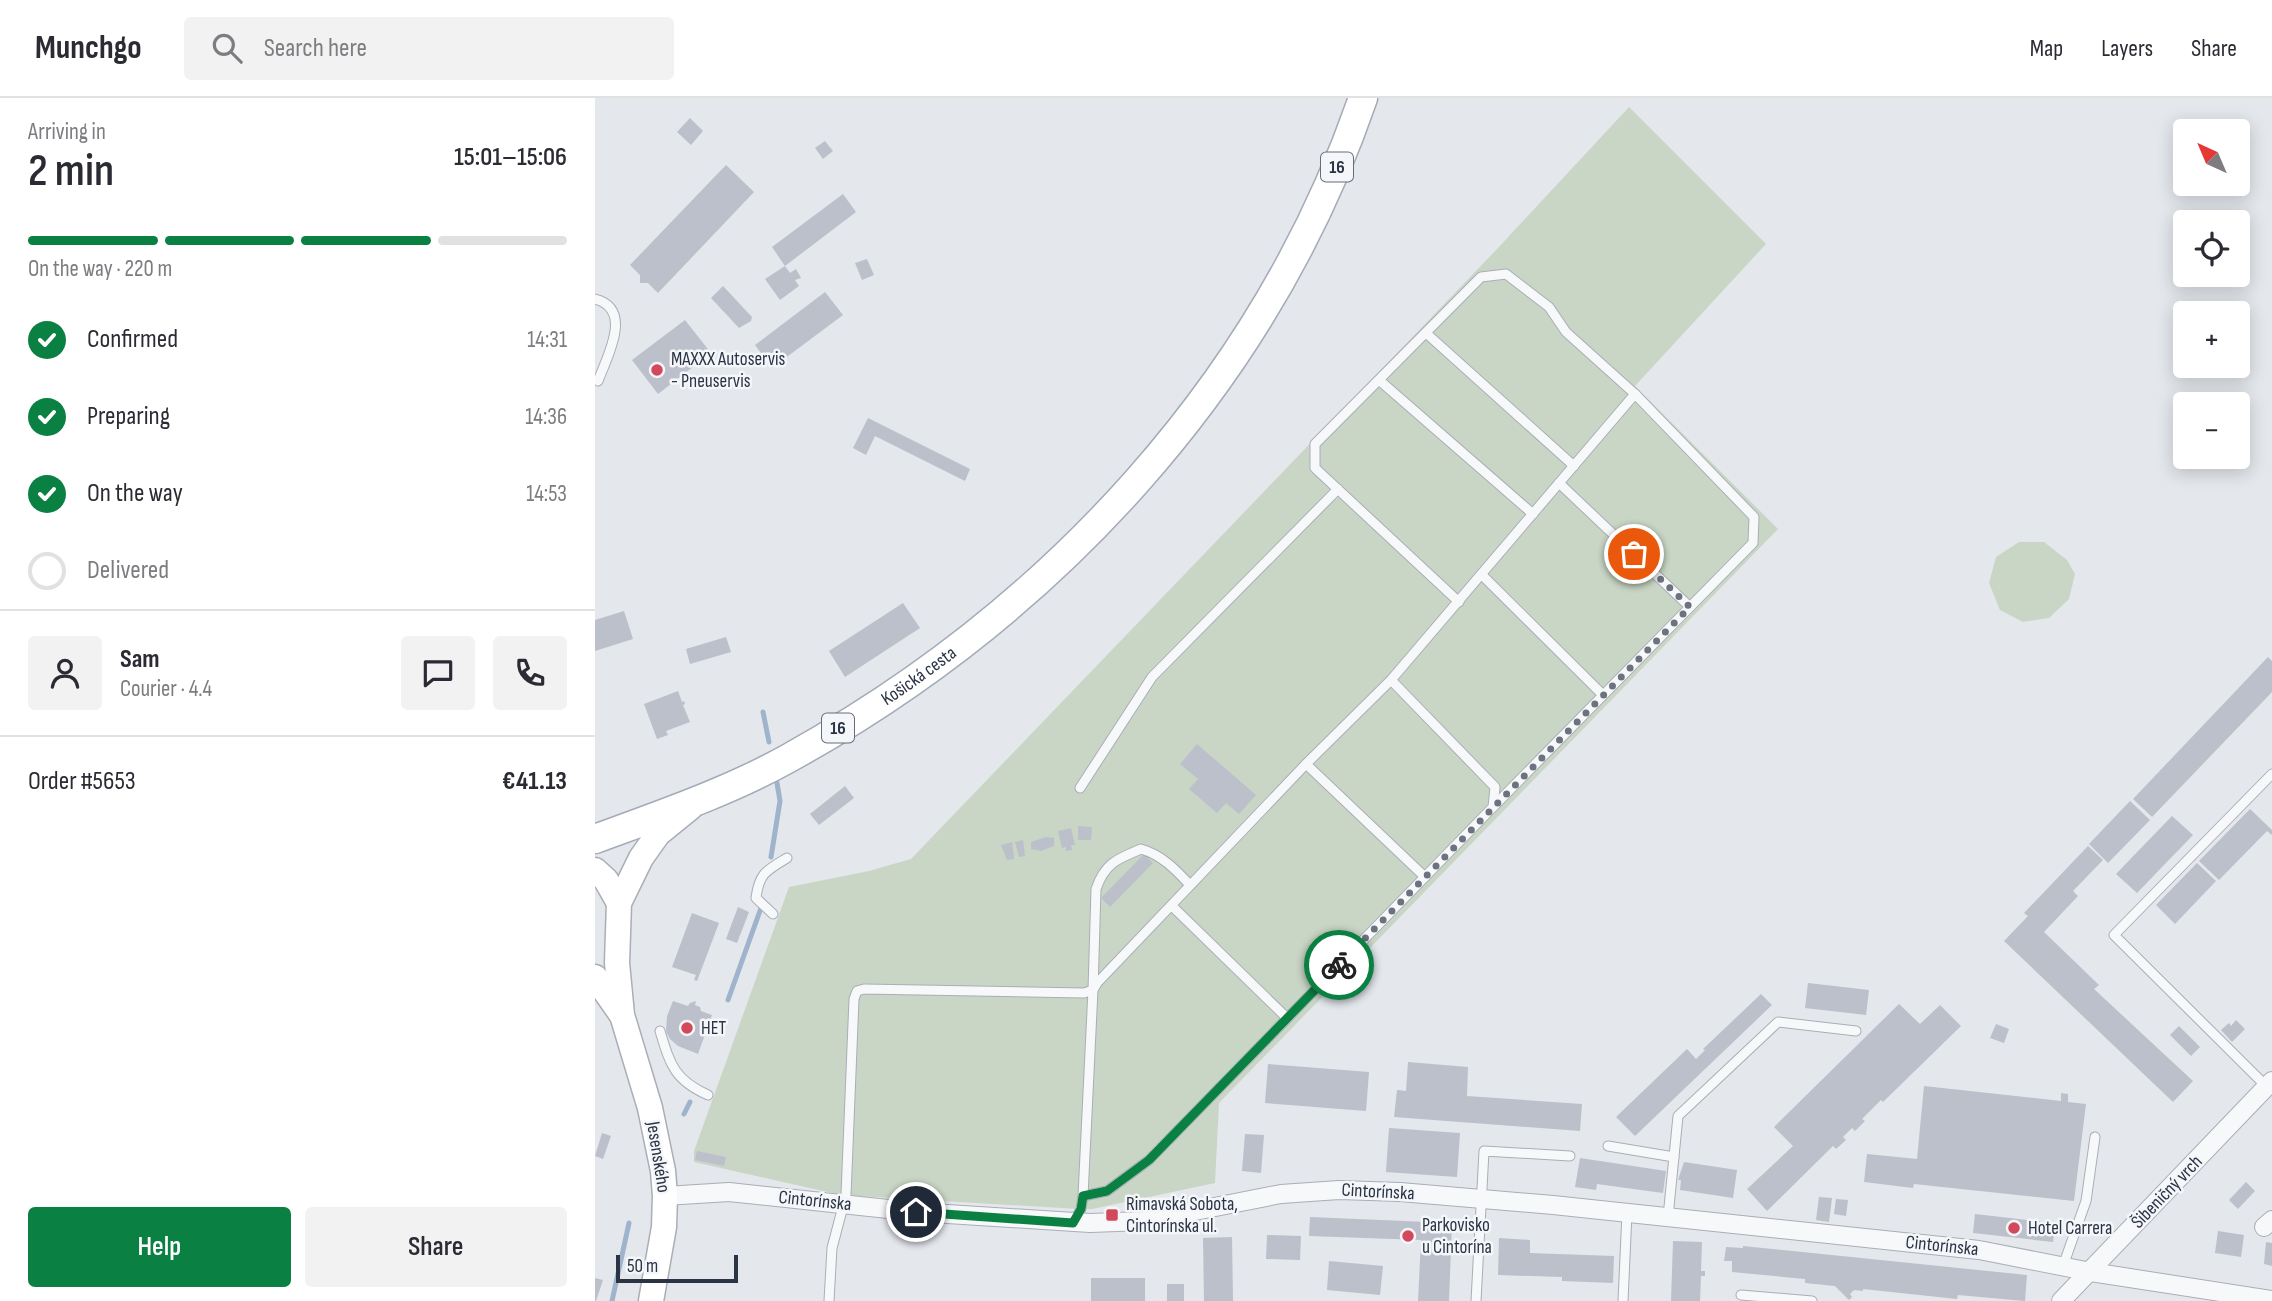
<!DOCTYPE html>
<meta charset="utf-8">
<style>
body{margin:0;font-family:"Sofia Sans Condensed",sans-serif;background:#f2f2f3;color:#2b2b33;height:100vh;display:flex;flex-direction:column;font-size:26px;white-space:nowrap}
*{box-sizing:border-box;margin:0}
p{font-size:23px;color:#7c7c81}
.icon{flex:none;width:38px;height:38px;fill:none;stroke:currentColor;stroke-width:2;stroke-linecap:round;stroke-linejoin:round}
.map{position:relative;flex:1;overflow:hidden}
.drawer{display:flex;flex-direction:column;background:#fff;width:595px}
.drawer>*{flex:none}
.needle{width:46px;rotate:316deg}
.tools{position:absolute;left:1578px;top:21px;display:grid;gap:14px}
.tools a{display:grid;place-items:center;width:77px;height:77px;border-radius:7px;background:#fff;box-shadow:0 4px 18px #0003;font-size:35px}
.scale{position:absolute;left:21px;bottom:18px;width:122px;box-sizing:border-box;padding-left:7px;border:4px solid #2b3445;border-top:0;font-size:19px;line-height:24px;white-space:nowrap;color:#2b3445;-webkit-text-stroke:5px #f4f6f9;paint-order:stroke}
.pin{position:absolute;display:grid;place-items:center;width:60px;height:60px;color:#fff;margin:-30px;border:4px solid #fff;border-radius:50%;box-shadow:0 2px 7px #0007}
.courier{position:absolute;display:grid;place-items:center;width:70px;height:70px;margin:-35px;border:5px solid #0b8043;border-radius:50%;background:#fff;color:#222;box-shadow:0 2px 9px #0007}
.headline em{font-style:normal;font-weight:600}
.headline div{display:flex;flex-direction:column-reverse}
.headline{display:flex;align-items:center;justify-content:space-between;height:119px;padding:0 28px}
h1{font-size:46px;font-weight:600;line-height:52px}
.bar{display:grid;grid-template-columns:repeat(4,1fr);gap:10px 7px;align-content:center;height:84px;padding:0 28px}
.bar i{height:9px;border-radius:5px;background:#e1e1e2}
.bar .active{background:#0b8043}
.bar p{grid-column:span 4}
.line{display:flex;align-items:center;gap:18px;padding:0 28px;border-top:2px solid #e1e1e2}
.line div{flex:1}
.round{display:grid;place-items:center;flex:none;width:74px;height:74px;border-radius:7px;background:#f2f2f3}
ol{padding:0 28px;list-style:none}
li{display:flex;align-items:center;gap:21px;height:77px}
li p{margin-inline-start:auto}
li .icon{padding:7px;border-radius:50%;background:#0b8043;color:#fff;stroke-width:4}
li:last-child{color:#7c7c81}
li i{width:38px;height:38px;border:4px solid #e1e1e2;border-radius:50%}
.cta{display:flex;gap:14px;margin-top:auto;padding:14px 28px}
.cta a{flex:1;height:80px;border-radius:7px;background:#0b8043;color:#fff;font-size:28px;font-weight:600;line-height:80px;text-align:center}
.cta a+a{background:#f2f2f3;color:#2b2b33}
header{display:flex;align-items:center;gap:42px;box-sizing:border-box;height:98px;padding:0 35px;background:#fff;border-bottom:2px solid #e1e1e2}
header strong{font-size:33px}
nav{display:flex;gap:38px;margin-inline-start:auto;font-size:24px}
.search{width:490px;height:63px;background:#f2f2f3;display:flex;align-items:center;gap:18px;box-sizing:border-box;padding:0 24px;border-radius:7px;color:#7c7c81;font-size:26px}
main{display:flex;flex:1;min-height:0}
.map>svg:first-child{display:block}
</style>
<header>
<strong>Munchgo</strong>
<div class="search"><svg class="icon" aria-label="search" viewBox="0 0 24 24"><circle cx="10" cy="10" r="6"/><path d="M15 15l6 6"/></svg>Search here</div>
<nav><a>Map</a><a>Layers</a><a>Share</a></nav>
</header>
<main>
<section class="drawer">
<div class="headline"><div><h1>2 min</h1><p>Arriving in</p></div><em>15:01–15:06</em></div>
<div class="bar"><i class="active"></i><i class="active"></i><i class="active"></i><i></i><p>On the way · 220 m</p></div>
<ol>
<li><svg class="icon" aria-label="check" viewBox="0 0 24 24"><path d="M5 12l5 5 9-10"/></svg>Confirmed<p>14:31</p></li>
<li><svg class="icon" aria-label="check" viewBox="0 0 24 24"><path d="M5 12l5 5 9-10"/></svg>Preparing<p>14:36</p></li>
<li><svg class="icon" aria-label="check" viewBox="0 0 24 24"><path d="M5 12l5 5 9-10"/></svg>On the way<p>14:53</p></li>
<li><i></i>Delivered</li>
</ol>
<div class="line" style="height:126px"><a class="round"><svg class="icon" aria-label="person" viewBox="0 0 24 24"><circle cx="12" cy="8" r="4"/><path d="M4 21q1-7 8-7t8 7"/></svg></a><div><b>Sam</b><p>Courier · 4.4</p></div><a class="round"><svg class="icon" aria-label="chat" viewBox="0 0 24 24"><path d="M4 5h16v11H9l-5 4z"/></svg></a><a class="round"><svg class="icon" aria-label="phone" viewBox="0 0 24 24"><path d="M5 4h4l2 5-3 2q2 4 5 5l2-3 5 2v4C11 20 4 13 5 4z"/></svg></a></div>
<div class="line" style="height:91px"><div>Order #5653</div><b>€41.13</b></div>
<div class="cta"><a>Help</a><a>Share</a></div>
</section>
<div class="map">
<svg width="1677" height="1203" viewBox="0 0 1677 1203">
<rect width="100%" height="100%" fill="#e4e7ec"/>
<g fill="#c9d6c5">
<polygon points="1034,9 1171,146 1040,288 1183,431 624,1005 620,1085 497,1111 483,1111 246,1097 99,1064 99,1053 194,789 274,773 316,761 903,150"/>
<polygon points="1424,444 1449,444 1472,462 1480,476 1474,501 1454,520 1428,524 1405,512 1394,485 1401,459"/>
</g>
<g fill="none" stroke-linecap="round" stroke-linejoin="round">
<g stroke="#9fb4cc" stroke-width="5">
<polyline points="168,614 174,644"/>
<polyline points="176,759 185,703 182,685"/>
<polyline points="133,902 166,810"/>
<polyline points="89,1016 95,1004"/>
<polyline points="17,1203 34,1125"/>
</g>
</g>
<g fill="#bbc0ca">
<polygon points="95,20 108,33 96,47 82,34"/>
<polygon points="230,43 238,53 228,61 220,50"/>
<polygon points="131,67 159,94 63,195 53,185 45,185 45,177 35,167"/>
<polygon points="248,96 261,114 190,168 177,149"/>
<polygon points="272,161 279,177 267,182 260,165"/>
<polygon points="190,168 195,175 201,171 206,180 200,182 204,188 185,202 170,181"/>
<polygon points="128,188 157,219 156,223 144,230 116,200"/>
<polygon points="230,194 248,217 177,270 160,247"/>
<polygon points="90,222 116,255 63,296 37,262"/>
<polygon points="273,320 375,371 370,383 280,338 271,357 258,350"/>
<polygon points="308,505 325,530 250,579 234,553"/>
<polygon points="29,513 38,541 0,553 0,522"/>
<polygon points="131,539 136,554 95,566 91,551"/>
<polygon points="1673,559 1677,563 1677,594 1557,719 1538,701"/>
<polygon points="83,593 87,604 89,603 90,606 88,607 95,624 71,633 73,637 62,641 49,606"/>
<polygon points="602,646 661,697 644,716 631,705 622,715 594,691 603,681 585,666"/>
<polygon points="250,688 259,700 224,727 215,716"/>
<polygon points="1535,703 1555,722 1513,765 1494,746"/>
<polygon points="1655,711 1677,732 1677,737 1672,733 1624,782 1604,763"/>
<polygon points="1577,718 1598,737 1542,795 1521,776"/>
<polygon points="483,728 497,729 496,742 483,742"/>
<polygon points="476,730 480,747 476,747 477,752 471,753 471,749 467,750 463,733"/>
<polygon points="451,739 459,740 459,748 446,753 436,751 436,744"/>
<polygon points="428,742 430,758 424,759 420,744"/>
<polygon points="417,744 419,761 412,762 406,747"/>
<polygon points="1493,748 1508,762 1478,793 1483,798 1449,834 1504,887 1499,891 1598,983 1578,1004 1409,843 1433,818 1429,815"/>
<polygon points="549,756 558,765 515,809 506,800"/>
<polygon points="1602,765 1621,783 1580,826 1561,807"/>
<polygon points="143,809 154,814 142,845 131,841"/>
<polygon points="97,815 124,825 102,883 99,882 101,877 77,869"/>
<polygon points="1213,885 1274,892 1271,917 1210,910"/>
<polygon points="1166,896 1177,907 1040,1038 1021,1019 1092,951 1101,961 1110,952 1108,951"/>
<polygon points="78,903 93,908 95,905 101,903 100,907 105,909 106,913 117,917 103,956 83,948 75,941 71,933 72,918"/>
<polygon points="1304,906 1325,926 1345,907 1366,928 1288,1004 1286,1002 1267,1021 1270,1023 1260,1033 1257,1030 1248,1039 1251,1042 1241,1051 1238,1048 1172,1113 1152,1091 1198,1048 1179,1029"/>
<polygon points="1641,922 1650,931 1637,944 1626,932 1634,925 1636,928"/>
<polygon points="1401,926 1414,931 1409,945 1395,940"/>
<polygon points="1584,928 1605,949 1596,958 1575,937"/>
<polygon points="813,964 873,969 872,998 987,1006 985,1033 799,1019 802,992 811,993"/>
<polygon points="673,966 774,974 771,1013 670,1005"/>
<polygon points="1329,988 1466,1003 1466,995 1473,996 1473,1004 1491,1006 1479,1103 1319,1086 1318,1090 1269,1084 1272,1056 1322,1061"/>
<polygon points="794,1030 865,1035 862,1079 791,1074"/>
<polygon points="7,1035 16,1038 8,1061 0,1058"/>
<polygon points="650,1036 669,1037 666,1075 647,1073"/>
<polygon points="102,1053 131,1059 129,1068 100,1062"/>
<polygon points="985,1060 1071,1073 1068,1095 1002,1086 1001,1092 980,1089"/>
<polygon points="1089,1064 1142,1072 1138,1100 1085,1092 1086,1082 1083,1082"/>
<polygon points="1651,1084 1660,1093 1643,1111 1634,1102"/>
<polygon points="1224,1099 1237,1100 1234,1124 1221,1122"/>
<polygon points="1241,1101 1253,1102 1251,1118 1239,1116"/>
<polygon points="1380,1116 1460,1125 1458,1144 1378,1135"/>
<polygon points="715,1119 857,1125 854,1203 823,1203 826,1142 714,1138"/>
<polygon points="1623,1133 1649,1137 1646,1159 1620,1155"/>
<polygon points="672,1137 706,1138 705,1162 671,1161"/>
<polygon points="637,1139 638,1203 609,1203 608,1140"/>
<polygon points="904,1140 935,1142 935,1155 1019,1158 1018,1185 967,1183 967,1179 903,1177"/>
<polygon points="1078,1143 1107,1144 1106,1173 1110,1173 1110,1178 1106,1178 1105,1203 1076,1203"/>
<polygon points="1671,1144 1677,1145 1677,1168 1669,1166"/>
<polygon points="1148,1148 1432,1177 1430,1203 1363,1197 1362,1201 1268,1191 1268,1193 1259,1192 1255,1196 1257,1199 1254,1202 1240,1188 1210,1185 1210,1181 1137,1174 1137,1163 1129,1163 1131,1149 1148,1150"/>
<polygon points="734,1163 788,1168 785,1197 732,1192"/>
<polygon points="0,1180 8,1182 1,1203 0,1203"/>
<rect x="496" y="1180" width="54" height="23"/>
<rect x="572" y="1186" width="17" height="17"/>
</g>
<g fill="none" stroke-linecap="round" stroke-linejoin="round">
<defs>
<g id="lane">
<path d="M0 201C39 211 12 259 3 283"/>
<polyline points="831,235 979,368"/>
<polyline points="784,282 938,416"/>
<polyline points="964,385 1095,509"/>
<polyline points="887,477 1008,597"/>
<polyline points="864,504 720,370 720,346 886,179 911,176 954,209 971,234 1040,296 1159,419 1158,445 898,709"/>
<polyline points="711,666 830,779"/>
<polyline points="485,690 557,579 743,391"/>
<polyline points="577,808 692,920"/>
<path d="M178 816 161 800C164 775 172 772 192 760"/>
<path d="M65 933C75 966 79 982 113 997"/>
<polyline points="1672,989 1519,837 1677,676"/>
<polyline points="1013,1048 1079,1059"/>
<polyline points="488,1098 512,1093 554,1062 898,709 900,689 796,582"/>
<polyline points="1073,1119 1083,1018 1183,924 1261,933"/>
<polyline points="478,1125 486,1111 488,1098 498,892 502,885 711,666 796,582 1040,296"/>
<polyline points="1468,1168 1491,1103 1500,1039"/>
<polyline points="1146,1197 1217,1203"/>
<path d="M234 1203 237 1150 251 1097 259 901 262 893 269 891 489 895 498 892 501 791C510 765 522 761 546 751 567 757 581 772 595 787"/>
<polyline points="881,1203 889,1053 975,1058"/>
<polyline points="1028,1203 1032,1115"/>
</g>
<g id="street">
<polyline points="70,1098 134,1094 321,1114 495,1125 549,1123 686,1096 744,1092 805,1094 958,1107 1384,1152 1496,1174 1677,1202"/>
<polyline points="1669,1129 1677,1122"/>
<polyline points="1466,1203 1677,983"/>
</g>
<g id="secondary">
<polyline points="0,772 11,782 24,805"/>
<polyline points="0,879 26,916"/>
<polyline points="56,1203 69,1129 70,1098 68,1073 55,1010 27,917 22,865 24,805 46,760 63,736 95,710"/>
</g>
<g id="primary">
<path id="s1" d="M0 741C65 717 133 694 194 660 456 515 670 285 768 0"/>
</g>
</defs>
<use href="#lane" stroke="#a9aeb7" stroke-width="11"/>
<use href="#street" stroke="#a9aeb7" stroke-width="20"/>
<use href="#secondary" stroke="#a9aeb7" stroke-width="27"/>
<use href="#primary" stroke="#a3abb8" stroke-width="31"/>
<use href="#lane" stroke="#f7f8fa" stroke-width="9"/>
<use href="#street" stroke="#f7f8fa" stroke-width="18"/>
<use href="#secondary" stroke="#fff" stroke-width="24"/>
<use href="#primary" stroke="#fff" stroke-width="28"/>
</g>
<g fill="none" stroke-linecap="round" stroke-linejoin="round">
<polyline stroke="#6c737f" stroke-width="7" stroke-dasharray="0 12.6" points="744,867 1095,509 1039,456"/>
<polyline stroke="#0b8043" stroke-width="9" points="321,1114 478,1125 486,1111 488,1098 512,1093 554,1062 744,867"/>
</g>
<g fill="#d1495b" stroke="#f4f6f9" stroke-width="2.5">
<circle cx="62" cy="272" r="7"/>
<circle cx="92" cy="930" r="7"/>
<rect x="510" y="1110" width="14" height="14" rx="3.5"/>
<circle cx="1419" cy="1130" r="7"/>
<circle cx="813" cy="1138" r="7"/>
</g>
<g text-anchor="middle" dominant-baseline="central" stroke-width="5" stroke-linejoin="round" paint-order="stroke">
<g fill="#f4f6f9" stroke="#676e7b" stroke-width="2">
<rect x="726" y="54.5" width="32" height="29" rx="5"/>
<rect x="227" y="615.5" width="32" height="29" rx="5"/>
</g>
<g font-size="18" font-weight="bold" fill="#2b3445">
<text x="742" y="69">16</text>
<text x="243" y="630">16</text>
</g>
<g font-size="19" fill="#2b3445" stroke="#f4f6f9" text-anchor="start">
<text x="76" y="261">MAXXX Autoservis<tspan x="76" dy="22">- Pneuservis</tspan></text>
<text x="106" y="930">HET</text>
<text x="531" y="1106">Rimavská Sobota,<tspan x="531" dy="22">Cintorínska ul.</tspan></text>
<text x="827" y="1127">Parkovisko<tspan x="827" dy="22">u Cintorína</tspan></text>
<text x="1433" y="1130">Hotel Carrera</text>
</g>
<g font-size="19" fill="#2b3445" stroke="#f4f6f9">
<text stroke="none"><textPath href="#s1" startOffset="364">Košická cesta</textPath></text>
<text transform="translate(63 1059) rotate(81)">Jesenského</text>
<text transform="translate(783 1094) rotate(3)">Cintorínska</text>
<text transform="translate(1572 1094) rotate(-46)">Šibeničný vrch</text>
<text transform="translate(220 1103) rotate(6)">Cintorínska</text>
<text transform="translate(1347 1148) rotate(6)">Cintorínska</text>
</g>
</g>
</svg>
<div class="tools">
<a><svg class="needle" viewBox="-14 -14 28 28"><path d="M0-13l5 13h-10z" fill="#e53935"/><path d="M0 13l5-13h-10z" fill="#7c7c81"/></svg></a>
<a><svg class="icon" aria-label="locate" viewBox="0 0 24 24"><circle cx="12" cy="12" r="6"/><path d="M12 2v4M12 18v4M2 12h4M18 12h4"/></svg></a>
<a>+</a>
<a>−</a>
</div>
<div class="scale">50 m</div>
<div class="pin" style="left:1039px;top:456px;background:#ea580c"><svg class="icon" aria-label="bag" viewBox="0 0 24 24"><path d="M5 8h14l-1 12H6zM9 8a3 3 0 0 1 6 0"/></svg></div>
<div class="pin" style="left:321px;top:1114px;background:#1f2937"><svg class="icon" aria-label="home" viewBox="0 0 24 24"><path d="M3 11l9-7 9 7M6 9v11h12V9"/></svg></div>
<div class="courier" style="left:744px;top:867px"><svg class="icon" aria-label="bike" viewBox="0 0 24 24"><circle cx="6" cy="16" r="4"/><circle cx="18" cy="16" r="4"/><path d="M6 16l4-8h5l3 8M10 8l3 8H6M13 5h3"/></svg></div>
</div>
</main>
